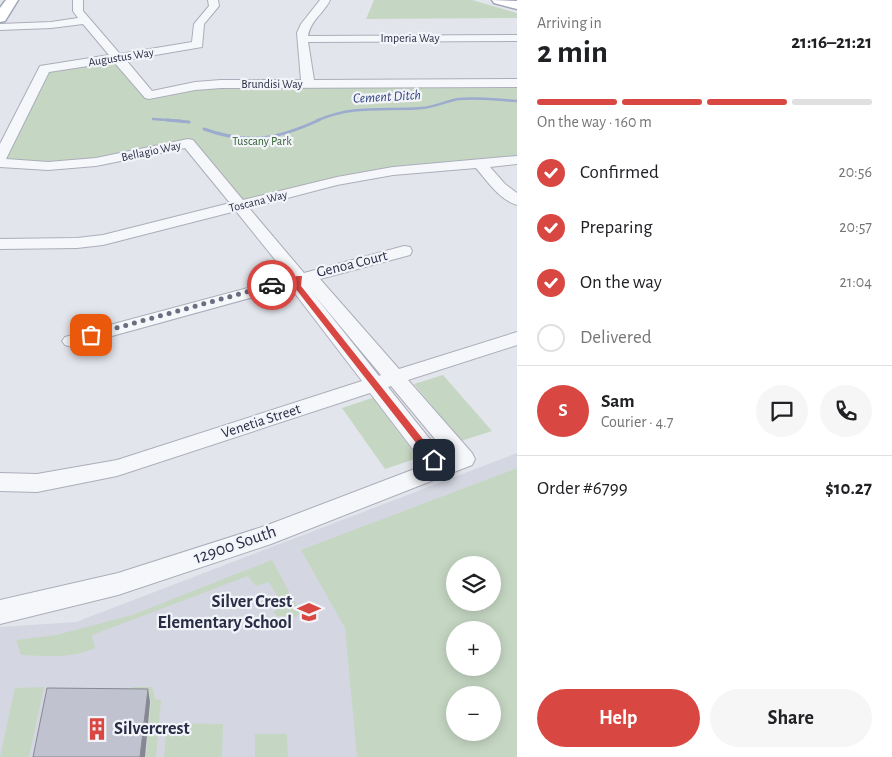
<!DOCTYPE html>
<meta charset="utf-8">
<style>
body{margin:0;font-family:"Alegreya Sans",sans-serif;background:#f6f6f6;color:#202124;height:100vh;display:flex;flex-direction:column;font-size:19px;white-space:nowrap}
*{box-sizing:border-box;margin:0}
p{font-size:16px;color:#757577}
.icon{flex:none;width:28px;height:28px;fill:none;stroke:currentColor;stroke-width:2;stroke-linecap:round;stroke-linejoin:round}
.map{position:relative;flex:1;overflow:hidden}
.details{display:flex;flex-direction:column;background:#fff;width:375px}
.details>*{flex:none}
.tools{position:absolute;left:446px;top:556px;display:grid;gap:10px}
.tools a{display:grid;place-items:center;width:55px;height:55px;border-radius:50%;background:#fff;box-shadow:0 2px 12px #0003;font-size:25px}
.pin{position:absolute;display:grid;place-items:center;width:42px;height:42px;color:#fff;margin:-21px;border-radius:10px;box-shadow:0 2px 8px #0006}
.courier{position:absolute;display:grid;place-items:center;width:50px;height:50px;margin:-25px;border:4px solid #d84741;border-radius:50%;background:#fff;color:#222;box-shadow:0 1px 6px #0007}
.head em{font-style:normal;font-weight:600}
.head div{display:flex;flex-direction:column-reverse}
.head{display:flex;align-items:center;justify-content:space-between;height:85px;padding:0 20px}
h1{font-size:32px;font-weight:600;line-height:38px}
.bar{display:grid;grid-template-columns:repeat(4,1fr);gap:8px 5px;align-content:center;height:60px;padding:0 20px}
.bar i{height:6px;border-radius:4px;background:#e0e0e0}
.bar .active{background:#d84741}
.bar p{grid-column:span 4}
.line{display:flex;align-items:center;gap:12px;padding:0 20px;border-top:1px solid #e0e0e0}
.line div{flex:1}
.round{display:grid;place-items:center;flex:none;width:52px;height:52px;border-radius:26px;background:#f6f6f6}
ol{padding:0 20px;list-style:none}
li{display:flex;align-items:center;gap:15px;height:55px}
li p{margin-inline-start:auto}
li .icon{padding:5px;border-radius:50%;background:#d84741;color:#fff;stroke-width:4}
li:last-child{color:#757577}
li i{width:28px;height:28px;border:2px solid #e0e0e0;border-radius:50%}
.primary-button{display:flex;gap:10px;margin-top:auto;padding:10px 20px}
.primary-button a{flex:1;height:58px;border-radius:30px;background:#d84741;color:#fff;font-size:20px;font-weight:600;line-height:58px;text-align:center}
.primary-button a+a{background:#f6f6f6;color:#202124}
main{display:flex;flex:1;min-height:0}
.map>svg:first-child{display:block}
</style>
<main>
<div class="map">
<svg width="517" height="757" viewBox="0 0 517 757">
<rect width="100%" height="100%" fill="#e3e5ec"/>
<path fill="#d4d7e1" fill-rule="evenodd" d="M517 453V757H0V627L76 622ZM455 565H492V602H455ZM455 630H492V668H455ZM455 695H492V732H455Z"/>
<g fill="#c5d7c3" fill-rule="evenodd">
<polygon points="374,0 472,0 517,13 517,18 366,19"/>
<polygon points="117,58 149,95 195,86 517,83 517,160 393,171 239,206 188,143 48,166 0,158 44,69"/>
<polygon points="443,375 492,431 461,441 414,384"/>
<polygon points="372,398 373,398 418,458 385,469 342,408"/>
<path d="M517 468V757H357L345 628 301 550ZM455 565H492V602H455ZM455 630H492V668H455ZM455 695H492V732H455Z"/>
<path d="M272 560 300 612 297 617 277 616 273 612 282 605 269 582 256 586 248 576 92 635 95 648C72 659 46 656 21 655L16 640 56 635 132 615Z"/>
<polygon points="44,687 29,757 0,757 15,688"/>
<polygon points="133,687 152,687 155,699 161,700 156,757 146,757 151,700 125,700"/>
<polygon points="167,723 223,724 222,757 164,757"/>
<polygon points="255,734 287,734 288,757 255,757"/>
</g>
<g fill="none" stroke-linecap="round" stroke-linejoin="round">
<g stroke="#9cabce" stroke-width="2.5">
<polyline points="153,119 182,121"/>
<path d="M316 121C354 104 383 111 422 108 435 107 446 101 459 99 478 97 498 100 517 101"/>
</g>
<g stroke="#9cabce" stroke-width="3">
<polyline points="167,120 189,122"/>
<path d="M204 129C248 145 278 139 319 120"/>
</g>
<defs>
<path id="minor" d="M73 0H83V11L120 54 192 42 194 24 209 6 208 0H218L219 6 204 24 202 47 126 60 152 91 195 82 221 80H301L297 33 301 24 320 0H330C324 13 310 21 308 36L517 35V41L308 42 314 80 517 79V87L221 88 195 90 149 99 145 98 114 62 49 72 6 159 48 162 96 158 188 139 193 140 243 200 337 177 393 167 517 156V164L490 167 505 184 517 193V205C500 200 487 181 476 168L393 175 337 185 249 208 304 273 404 246 410 247 412 251 410 255 320 279 399 369 517 332V345L408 380 472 453 475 459 472 465 271 544 118 595 0 624V600L118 573 265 526 425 465 370 393 117 476 37 492 0 491V473L37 474 117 460 362 381 290 287 72 347 65 345 62 341 65 337 289 277 236 211 103 245 77 248 0 249V239L77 238 103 235 230 203 185 148 96 166 48 170 0 167V144L40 66 109 55 83 24 51 28 0 30V24L51 22 78 18 73 11ZM311 291 381 375 379 376ZM391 386 449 456 445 458 388 387Z"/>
<g id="major">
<polygon points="6,0 18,0 5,21 0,22 0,8"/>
<polygon points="492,0 517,1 517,9 494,3"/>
</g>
</defs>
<use href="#minor" stroke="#abaeba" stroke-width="2"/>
<use href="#major" stroke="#a1a6b9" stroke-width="3"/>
<use href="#minor" fill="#f6f7fa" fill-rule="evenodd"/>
<use href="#major" fill="#fff" fill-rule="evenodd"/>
</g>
<polygon fill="#868891" points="148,689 150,702 145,757 140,757"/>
<polygon fill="#c0c2cf" stroke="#868891" points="47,688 148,689 140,757 33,757"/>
<polygon fill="#d84741" points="297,276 302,276 301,286 438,458 438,462 431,462 295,288 295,281 272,287 269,285"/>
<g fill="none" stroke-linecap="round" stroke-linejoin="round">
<polyline stroke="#6a6e80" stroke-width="5" stroke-dasharray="0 9" points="91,335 272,285"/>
</g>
<defs>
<symbol id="school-bare" viewBox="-9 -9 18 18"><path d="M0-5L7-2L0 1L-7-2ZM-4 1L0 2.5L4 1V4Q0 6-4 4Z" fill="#d84741" stroke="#f3f4f9" stroke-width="2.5" paint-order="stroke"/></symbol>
<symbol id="building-bare" viewBox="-9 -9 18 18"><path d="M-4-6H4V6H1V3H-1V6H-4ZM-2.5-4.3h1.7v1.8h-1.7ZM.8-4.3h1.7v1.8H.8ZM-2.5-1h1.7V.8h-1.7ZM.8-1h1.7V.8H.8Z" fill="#d84741" stroke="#f3f4f9" stroke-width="2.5" paint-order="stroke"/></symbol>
</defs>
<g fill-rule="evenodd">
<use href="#school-bare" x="293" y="596" width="32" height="32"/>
<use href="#building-bare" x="81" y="713" width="32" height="32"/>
</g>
<g text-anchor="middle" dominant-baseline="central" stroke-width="4.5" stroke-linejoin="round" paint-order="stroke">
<g font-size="12" fill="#292e46" stroke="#f3f4f9">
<text x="410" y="38">Imperia Way</text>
<text transform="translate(121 57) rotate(-9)">Augustus Way</text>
<text x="272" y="84">Brundisi Way</text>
<text transform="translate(151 151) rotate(-12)">Bellagio Way</text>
<text transform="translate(258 201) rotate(-14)">Toscana Way</text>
</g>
<g font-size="12" fill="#356336" stroke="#f3f4f9">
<text x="262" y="141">Tuscany Park</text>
</g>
<g font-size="14" font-style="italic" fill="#30437d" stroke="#f3f4f9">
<text transform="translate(387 97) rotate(-3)">Cement Ditch</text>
</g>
<g font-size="15" fill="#292e46" stroke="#f3f4f9">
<text transform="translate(352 264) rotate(-14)">Genoa Court</text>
<text transform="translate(261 421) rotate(-18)">Venetia Street</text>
</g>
<g font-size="18" fill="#292e46" stroke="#f3f4f9">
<text transform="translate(235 545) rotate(-19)">12900 South</text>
</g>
<g font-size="18" font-weight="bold" fill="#292e46" stroke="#f3f4f9" text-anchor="end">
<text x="292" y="602">Silver Crest<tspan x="292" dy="21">Elementary School</tspan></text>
<text x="114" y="729" text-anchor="start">Silvercrest</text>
</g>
</g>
</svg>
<div class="tools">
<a><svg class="icon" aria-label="layers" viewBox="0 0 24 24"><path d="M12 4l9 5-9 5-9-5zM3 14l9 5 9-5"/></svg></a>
<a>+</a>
<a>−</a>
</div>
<div class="pin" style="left:91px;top:335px;background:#ea580c"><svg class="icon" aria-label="bag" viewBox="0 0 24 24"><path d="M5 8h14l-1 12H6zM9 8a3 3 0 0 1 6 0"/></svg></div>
<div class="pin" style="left:434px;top:460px;background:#1f2937"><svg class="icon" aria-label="home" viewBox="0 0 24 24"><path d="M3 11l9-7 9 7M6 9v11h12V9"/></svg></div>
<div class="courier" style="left:272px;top:285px"><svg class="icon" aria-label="car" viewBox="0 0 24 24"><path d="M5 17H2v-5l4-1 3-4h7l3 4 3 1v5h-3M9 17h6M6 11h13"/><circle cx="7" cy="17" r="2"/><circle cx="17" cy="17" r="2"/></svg></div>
</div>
<section class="details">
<div class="head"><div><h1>2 min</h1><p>Arriving in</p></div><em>21:16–21:21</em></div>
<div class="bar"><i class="active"></i><i class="active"></i><i class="active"></i><i></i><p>On the way · 160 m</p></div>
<ol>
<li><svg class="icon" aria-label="check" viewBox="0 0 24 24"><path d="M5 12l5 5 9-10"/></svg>Confirmed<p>20:56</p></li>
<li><svg class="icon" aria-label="check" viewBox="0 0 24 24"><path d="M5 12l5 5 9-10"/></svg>Preparing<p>20:57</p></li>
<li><svg class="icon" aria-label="check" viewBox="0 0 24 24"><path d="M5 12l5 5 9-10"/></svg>On the way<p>21:04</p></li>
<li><i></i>Delivered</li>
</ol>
<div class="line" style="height:90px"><b class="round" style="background:#d84741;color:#fff">S</b><div><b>Sam</b><p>Courier · 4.7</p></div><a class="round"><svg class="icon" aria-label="chat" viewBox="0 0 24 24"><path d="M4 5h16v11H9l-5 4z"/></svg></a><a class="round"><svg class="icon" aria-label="phone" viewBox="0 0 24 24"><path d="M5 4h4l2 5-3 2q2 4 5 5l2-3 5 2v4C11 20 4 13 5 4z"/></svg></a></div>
<div class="line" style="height:65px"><div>Order #6799</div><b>$10.27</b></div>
<div class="primary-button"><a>Help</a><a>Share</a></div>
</section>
</main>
